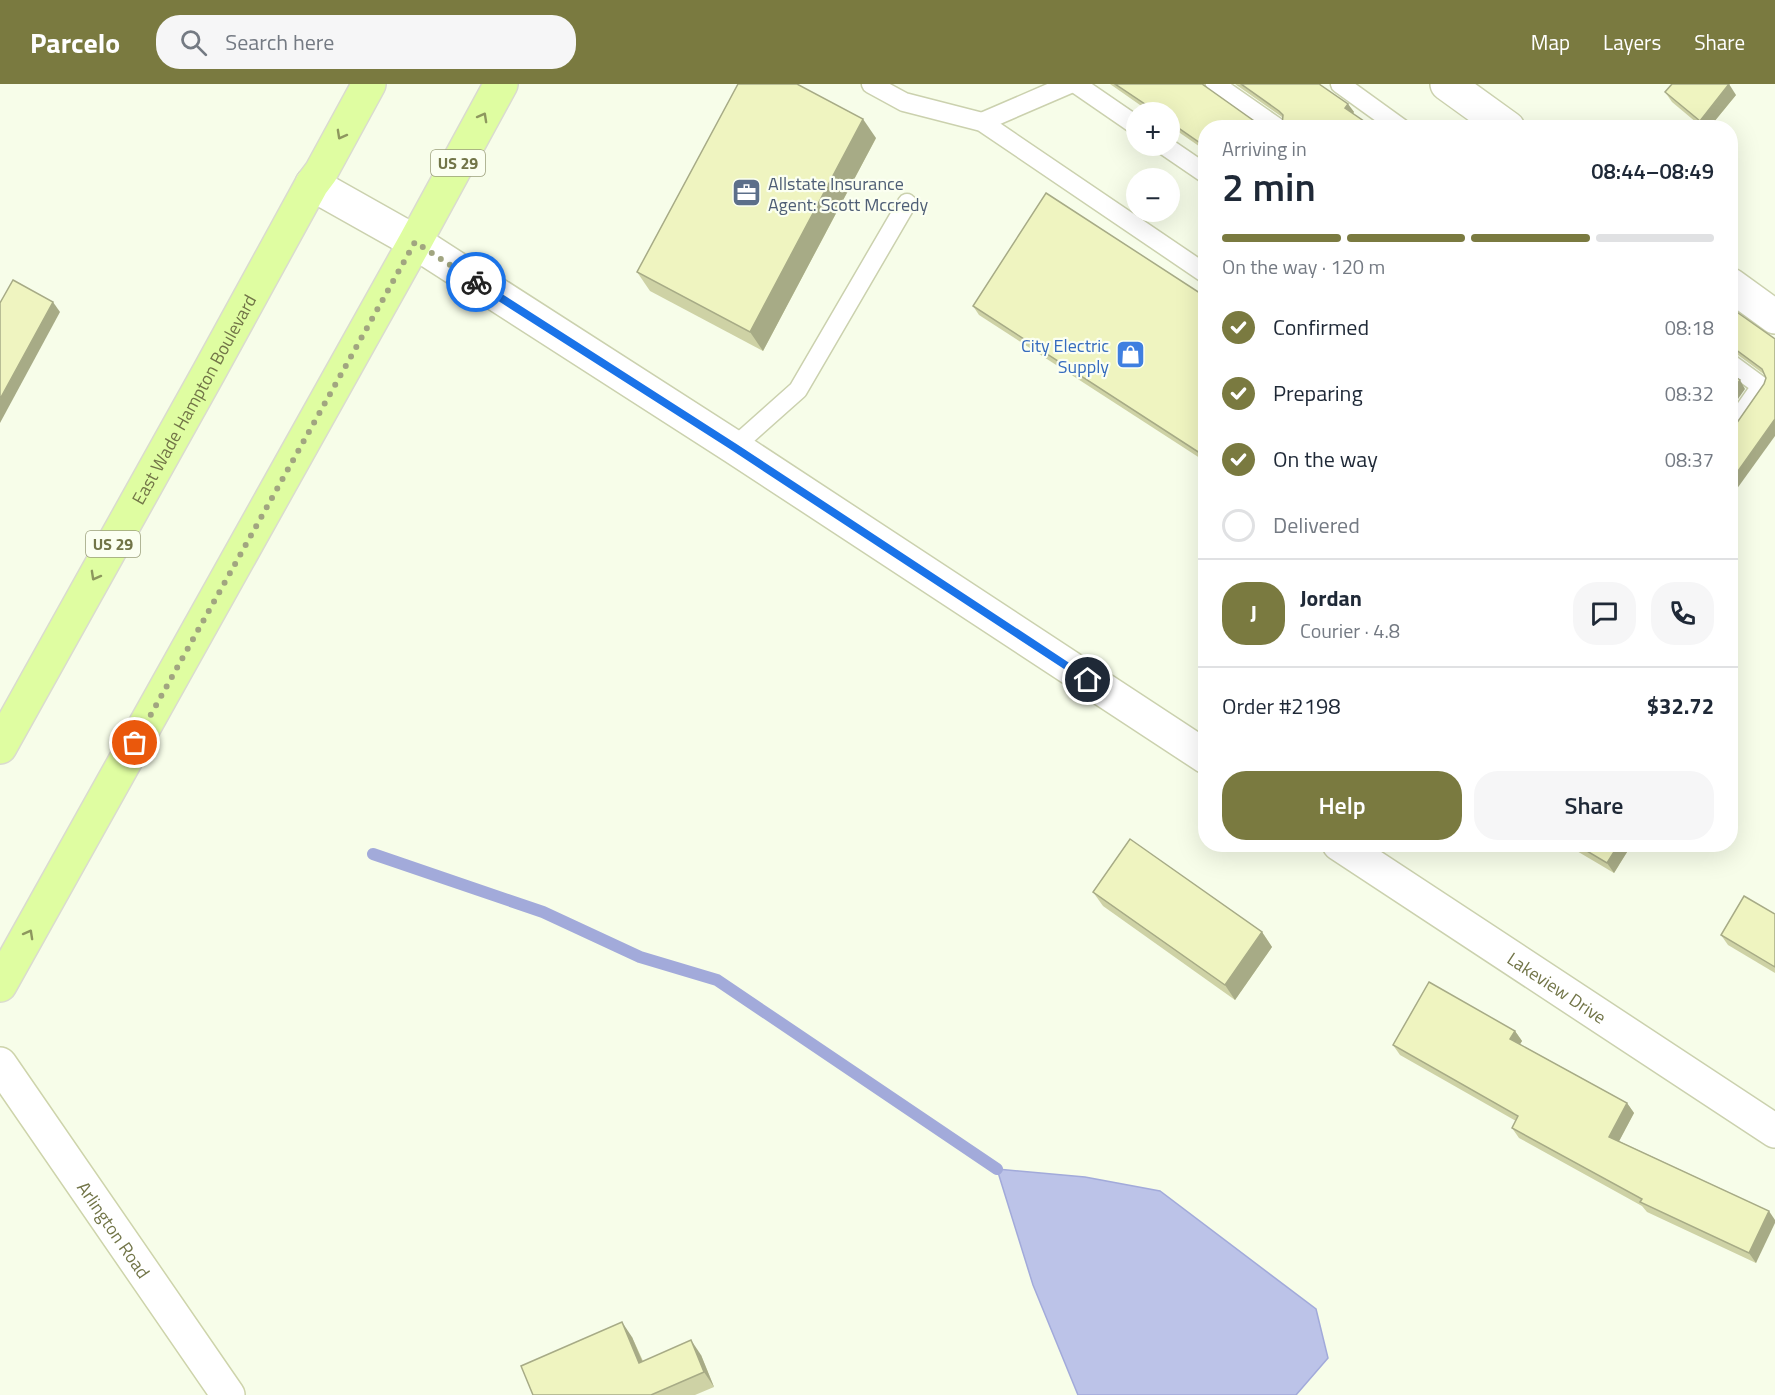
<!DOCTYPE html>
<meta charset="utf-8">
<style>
body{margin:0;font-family:"Titillium Web",sans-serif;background:#f6f6f7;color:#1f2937;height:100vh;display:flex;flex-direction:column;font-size:22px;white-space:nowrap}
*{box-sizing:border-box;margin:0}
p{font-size:20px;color:#747a83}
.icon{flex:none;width:33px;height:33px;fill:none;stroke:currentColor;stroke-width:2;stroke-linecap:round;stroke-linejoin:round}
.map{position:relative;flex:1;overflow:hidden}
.side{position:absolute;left:1198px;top:36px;width:540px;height:732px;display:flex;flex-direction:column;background:#fff;border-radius:24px;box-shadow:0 6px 24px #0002}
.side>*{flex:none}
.tools{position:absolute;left:1126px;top:18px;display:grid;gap:12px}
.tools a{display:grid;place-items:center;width:54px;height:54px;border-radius:50%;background:#fff;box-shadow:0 6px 24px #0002;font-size:30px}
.pin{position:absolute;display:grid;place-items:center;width:51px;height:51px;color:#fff;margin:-26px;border:3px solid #fff;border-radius:50%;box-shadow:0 2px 6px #0007}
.courier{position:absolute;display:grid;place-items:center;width:60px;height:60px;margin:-30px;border:4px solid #1a73e8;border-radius:50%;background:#fff;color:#222;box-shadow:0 2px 8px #0007}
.headline em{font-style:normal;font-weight:600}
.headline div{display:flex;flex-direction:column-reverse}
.headline{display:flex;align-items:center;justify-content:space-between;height:102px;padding:0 24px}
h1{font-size:39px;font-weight:600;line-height:45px}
.bar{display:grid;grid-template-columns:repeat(4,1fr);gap:9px 6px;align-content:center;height:72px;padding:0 24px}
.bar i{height:8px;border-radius:4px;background:#e0e1e3}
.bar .selected{background:#7a7a40}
.bar p{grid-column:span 4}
.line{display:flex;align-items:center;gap:15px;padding:0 24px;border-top:2px solid #e0e1e3}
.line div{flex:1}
.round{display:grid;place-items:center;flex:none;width:63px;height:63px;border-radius:24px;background:#f6f6f7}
ol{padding:0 24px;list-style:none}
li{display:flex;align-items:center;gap:18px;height:66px}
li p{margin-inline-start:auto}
li .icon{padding:6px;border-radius:50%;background:#7a7a40;color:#fff;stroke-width:4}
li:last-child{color:#747a83}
li i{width:33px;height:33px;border:3px solid #e0e1e3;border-radius:50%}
.primary-button{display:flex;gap:12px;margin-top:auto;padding:12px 24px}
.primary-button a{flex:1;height:69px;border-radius:24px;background:#7a7a40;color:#fff;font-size:24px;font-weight:600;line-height:69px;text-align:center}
.primary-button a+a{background:#f6f6f7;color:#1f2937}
header{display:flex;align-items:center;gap:36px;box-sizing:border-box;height:84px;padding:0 30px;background:#7a7a40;color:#fff}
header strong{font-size:28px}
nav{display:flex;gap:33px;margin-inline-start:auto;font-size:21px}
.search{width:420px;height:54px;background:#f6f6f7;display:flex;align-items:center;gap:15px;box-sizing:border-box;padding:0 21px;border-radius:24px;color:#747a83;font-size:22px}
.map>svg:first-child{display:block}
</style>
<header>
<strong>Parcelo</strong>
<div class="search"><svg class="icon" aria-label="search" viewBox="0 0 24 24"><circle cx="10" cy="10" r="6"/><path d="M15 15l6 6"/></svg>Search here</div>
<nav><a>Map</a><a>Layers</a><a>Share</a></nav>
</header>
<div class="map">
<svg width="1775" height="1311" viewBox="0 0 1775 1311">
<rect width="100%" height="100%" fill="#f7fde9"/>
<polygon fill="#bcc3e8" stroke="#a2aada" stroke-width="1.5" points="997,1085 1085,1093 1160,1107 1316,1225 1328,1274 1296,1311 1078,1311 1033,1201"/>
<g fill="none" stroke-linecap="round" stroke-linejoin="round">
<polyline stroke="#a2aada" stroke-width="12" points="373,770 543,828 640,873 717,896 997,1085"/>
<defs>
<g id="service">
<polyline points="871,0 904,18 982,38 1206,190"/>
<polyline points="1076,0 1137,42"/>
<polyline points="1215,0 1278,44"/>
<polyline points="1340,0 1401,44"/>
<polyline points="982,38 1070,0"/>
<polyline points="1165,62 1206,90"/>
<polyline points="1731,280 1761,302 1731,345"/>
<polyline points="734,363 798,306 907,119"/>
</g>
<g id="minor">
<polyline points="1447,0 1508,44"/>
<polyline points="312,100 415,158 734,363 1206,673"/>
<polyline points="1731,201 1775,233"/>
<path id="s1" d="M1339 760 1775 1047"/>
</g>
<g id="secondary">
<path id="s2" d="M0 980 228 1311"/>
</g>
<g id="primary">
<path id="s3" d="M0 663 209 288 312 100 321 88 369 0"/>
<polyline points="0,901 415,158 501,0"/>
</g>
</defs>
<use href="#service" stroke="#cbd1ae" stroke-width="21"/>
<use href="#minor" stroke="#cbd1ae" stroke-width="36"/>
<use href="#secondary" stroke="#ced4ab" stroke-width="36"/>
<use href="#primary" stroke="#dadbcf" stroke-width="36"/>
<use href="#service" stroke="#fff" stroke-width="18"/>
<use href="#minor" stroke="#fff" stroke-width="33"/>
<use href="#secondary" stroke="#fff" stroke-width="33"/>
<use href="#primary" stroke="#dffda1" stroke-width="33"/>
</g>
<g fill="#ced2a5">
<polygon points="1110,0 1205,0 1206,67 1170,42 1170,28 1150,28"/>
<polygon points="1235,0 1319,0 1348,20 1354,28 1353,29 1282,42 1282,33"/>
<polygon points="1665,8 1736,11 1709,44 1703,44 1672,18"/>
<polygon points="876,54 763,267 650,207 637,188"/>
<polygon points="1206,213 1206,378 979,231 973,222"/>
<polygon points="1731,224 1775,255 1775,352 1734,343 1764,300 1766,294 1765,291 1738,271 1731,269"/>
<polygon points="1565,760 1632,760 1614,789"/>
<polygon points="1093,808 1262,848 1272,863 1235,916 1103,822"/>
<polygon points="1775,830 1775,889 1728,861 1721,851"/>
<polygon points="1515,947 1522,957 1520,960 1627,1019 1634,1029 1619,1057 1769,1127 1756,1179 1647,1128 1642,1122 1519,1054 1512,1044 1516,1037 1400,971 1393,961"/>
<polygon points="632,1253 643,1277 701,1271 714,1303 695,1311 533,1311"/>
</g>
<g fill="#a7ab86">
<polygon points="1729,0 1736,11 1709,44 1705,44 1700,37"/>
<polygon points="1348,20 1354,28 1351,32 1345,24"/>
<polygon points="863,35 876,54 763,267 750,248"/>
<polygon points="53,218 60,228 0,339 0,315"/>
<polygon points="1740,296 1745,305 1731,325 1731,309"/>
<polygon points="1775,335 1775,352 1731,413 1731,397"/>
<polygon points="1619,760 1632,760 1614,789 1607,779"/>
<polygon points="1262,848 1272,863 1235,916 1225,901"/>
<polygon points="1515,947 1522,957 1517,965 1510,955"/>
<polygon points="1627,1019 1634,1029 1616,1063 1609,1053"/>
<polygon points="1769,1127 1775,1136 1775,1139 1756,1179 1749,1169"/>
<polygon points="622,1238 632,1253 649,1293 639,1279"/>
<polygon points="691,1256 701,1271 714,1303 704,1288"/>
</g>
<g fill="#eff4c0" stroke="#a7ab86" stroke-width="1.5">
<polygon points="738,0 797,0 863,35 750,248 637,188"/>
<polygon points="1115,0 1202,0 1264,44 1206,44 1206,63 1170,38 1170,28 1157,28"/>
<polygon points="1241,0 1319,0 1348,20 1345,24 1374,44 1279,44 1282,42 1283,31 1279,27"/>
<polygon points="1672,0 1729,0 1700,37 1665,8"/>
<polygon points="1046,109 1206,213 1206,373 973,222"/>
<polygon points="13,196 53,218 0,315 0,219"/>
<polygon points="1731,224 1775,255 1775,335 1731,397 1731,346 1734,343 1764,300 1766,294 1762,285 1731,262"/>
<polygon points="1731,290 1740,296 1731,309"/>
<polygon points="1130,755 1262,848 1225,901 1093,808"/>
<polygon points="1575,760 1619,760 1607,779"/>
<polygon points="1744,812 1775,830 1775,883 1721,851"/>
<polygon points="1429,898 1515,947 1510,955 1627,1019 1609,1053 1769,1127 1749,1169 1640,1118 1642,1115 1512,1044 1518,1032 1393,961"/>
<polygon points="622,1238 639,1279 691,1256 704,1288 651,1311 533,1311 521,1282"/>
</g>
<defs><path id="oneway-chevron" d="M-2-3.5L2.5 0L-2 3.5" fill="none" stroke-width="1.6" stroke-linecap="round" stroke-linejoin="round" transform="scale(1.5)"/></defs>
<g stroke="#8d975e">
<use href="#oneway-chevron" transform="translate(483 33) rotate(-61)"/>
<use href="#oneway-chevron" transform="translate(341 51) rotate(119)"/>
<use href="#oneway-chevron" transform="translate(95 492) rotate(119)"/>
<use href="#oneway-chevron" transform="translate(29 850) rotate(-61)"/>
</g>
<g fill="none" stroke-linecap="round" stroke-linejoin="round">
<polyline stroke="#a1a580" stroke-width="6" stroke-dasharray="0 10.8" points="135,659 415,158 476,198"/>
<polyline stroke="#1a73e8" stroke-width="8" points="476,198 734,363 1088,596"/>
</g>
<defs>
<symbol id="office-square" viewBox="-11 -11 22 22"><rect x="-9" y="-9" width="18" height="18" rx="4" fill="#5c6f8a" stroke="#fbfff1"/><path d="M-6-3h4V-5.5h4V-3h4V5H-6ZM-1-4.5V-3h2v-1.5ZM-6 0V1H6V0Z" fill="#fff"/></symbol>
<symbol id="shop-square" viewBox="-11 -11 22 22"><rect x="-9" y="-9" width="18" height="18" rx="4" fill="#3f7fe0" stroke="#fbfff1"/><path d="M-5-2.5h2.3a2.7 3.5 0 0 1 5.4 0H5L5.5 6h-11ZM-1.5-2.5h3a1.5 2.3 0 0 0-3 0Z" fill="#fff"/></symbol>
</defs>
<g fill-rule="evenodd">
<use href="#office-square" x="730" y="92" width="33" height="33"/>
<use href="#shop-square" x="1114" y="254" width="33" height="33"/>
</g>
<g text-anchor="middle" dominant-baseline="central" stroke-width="4.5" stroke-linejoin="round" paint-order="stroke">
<g fill="#fbfff1" stroke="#9b9e7b" stroke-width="1.5">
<rect x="431" y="66" width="54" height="26" rx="4.5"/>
<rect x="86" y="447" width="54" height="26" rx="4.5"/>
</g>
<g font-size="16" font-weight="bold" fill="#727548">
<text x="458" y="79">US 29</text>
<text x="113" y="460">US 29</text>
</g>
<g font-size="18" fill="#4e5e75" stroke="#fbfff1" text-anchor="start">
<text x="768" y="99">Allstate Insurance<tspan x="768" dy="21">Agent: Scott Mccredy</tspan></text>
</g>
<g font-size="18" fill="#366cbe" stroke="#fbfff1" text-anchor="end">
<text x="1109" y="261">City Electric<tspan x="1109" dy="21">Supply</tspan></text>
</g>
<g font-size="18" fill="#727548" stroke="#fbfff1">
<text stroke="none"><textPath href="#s3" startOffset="398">East Wade Hampton Boulevard</textPath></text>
<text stroke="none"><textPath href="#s1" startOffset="261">Lakeview Drive</textPath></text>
<text stroke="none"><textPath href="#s2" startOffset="201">Arlington Road</textPath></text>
</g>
</g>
</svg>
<div class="tools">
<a>+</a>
<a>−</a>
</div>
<div class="pin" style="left:135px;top:659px;background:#ea580c"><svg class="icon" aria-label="bag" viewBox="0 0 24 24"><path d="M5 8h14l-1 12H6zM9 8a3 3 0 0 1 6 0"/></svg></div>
<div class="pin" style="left:1088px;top:596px;background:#1f2937"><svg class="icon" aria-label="home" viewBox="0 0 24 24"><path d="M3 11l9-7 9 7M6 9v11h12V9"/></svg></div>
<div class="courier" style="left:476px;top:198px"><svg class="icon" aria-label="bike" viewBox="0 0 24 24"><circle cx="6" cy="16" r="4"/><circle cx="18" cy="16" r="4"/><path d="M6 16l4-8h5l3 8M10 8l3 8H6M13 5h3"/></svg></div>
<section class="side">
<div class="headline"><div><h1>2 min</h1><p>Arriving in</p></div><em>08:44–08:49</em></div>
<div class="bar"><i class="selected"></i><i class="selected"></i><i class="selected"></i><i></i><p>On the way · 120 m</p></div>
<ol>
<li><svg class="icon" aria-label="check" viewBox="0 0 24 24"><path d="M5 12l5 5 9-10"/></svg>Confirmed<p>08:18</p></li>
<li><svg class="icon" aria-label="check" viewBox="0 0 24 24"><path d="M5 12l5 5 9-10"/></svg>Preparing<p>08:32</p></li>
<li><svg class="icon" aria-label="check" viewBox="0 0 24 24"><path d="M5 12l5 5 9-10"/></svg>On the way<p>08:37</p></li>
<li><i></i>Delivered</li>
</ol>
<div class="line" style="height:108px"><b class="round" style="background:#7a7a40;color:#fff">J</b><div><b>Jordan</b><p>Courier · 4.8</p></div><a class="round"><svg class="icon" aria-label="chat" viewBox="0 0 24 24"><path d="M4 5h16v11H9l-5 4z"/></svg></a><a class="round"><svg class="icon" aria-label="phone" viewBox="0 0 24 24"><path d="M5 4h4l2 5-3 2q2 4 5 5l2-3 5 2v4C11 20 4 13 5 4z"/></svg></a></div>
<div class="line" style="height:78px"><div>Order #2198</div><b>$32.72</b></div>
<div class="primary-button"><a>Help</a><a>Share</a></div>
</section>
</div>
